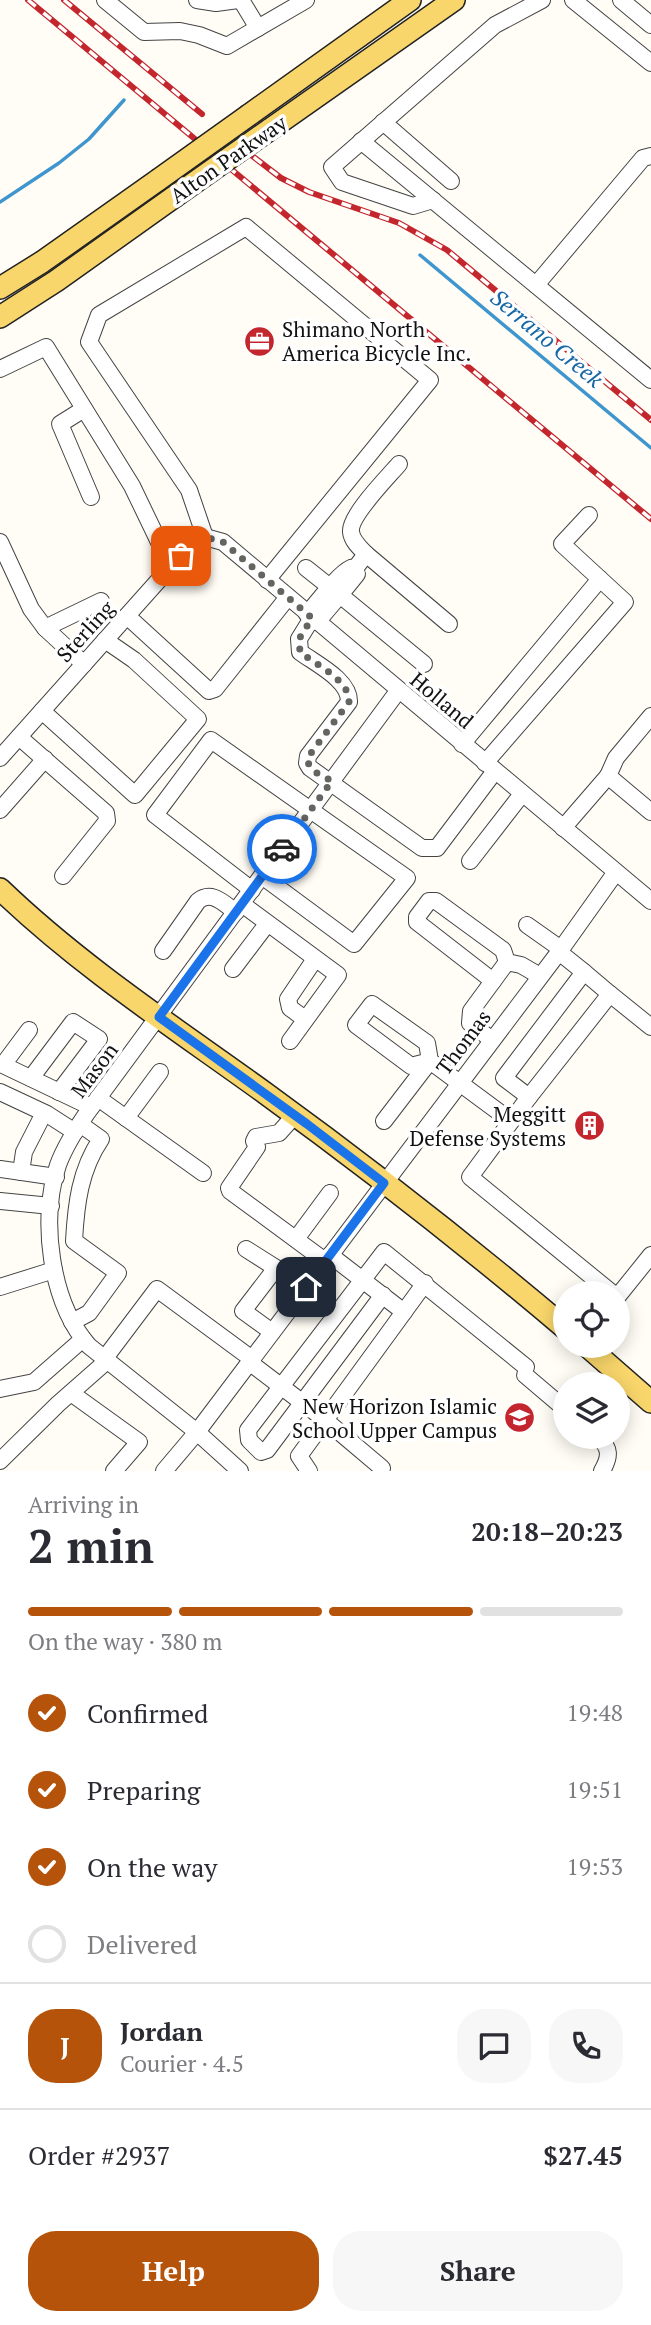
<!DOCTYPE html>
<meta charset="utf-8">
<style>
body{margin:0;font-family:"PT Serif",serif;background:#f7f7f7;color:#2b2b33;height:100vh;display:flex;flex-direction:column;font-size:26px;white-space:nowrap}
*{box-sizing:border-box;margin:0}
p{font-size:23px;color:#7c7c81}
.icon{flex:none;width:38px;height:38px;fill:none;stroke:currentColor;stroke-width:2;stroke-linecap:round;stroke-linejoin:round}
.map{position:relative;height:1471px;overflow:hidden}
.sheet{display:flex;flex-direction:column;background:#fff;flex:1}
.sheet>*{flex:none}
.tools{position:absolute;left:553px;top:1281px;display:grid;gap:14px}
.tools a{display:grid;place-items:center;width:77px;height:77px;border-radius:50%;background:#fff;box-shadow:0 4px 18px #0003;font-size:35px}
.pin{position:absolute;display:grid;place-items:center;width:60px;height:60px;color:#fff;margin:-30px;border-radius:14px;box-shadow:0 4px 10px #0006}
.courier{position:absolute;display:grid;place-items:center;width:70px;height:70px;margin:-35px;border:5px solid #1a73e8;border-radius:50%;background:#fff;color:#222;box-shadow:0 2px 9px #0007}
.head em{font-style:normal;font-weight:800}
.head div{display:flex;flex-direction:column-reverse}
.head{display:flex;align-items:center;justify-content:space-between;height:119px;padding:0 28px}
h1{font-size:46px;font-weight:800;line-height:52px}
.bar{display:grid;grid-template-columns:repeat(4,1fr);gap:10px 7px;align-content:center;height:84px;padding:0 28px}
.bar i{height:9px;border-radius:5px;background:#e1e1e2}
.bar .active{background:#b45309}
.bar p{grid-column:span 4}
.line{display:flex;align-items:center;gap:18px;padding:0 28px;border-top:2px solid #e1e1e2}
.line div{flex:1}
.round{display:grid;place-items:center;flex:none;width:74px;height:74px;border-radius:28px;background:#f7f7f7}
ol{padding:0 28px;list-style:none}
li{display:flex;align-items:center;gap:21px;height:77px}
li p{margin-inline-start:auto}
li .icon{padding:7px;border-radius:50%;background:#b45309;color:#fff;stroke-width:4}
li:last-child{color:#7c7c81}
li i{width:38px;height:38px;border:4px solid #e1e1e2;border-radius:50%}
.button{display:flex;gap:14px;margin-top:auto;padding:14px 28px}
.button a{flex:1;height:80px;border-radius:28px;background:#b45309;color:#fff;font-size:28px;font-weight:800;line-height:80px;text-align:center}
.button a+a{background:#f7f7f7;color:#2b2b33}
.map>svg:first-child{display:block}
</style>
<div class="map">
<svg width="651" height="1471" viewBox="0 0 651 1471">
<rect width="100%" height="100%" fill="#fffdf5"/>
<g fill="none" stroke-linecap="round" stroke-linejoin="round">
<g stroke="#3f96cf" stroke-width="3.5">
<polyline points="0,202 59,163 89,139 124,100"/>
<polyline points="420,255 651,448"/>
</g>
<defs>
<g id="minor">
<polyline points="105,0 144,32 180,31 199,35 227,46 306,0"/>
<polyline points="197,0 216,3 238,0"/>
<polyline points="241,0 258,28"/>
<polyline points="573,0 651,63"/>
<polyline points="621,0 651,25"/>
<polyline points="383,122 451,181"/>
<polyline points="361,141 651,380"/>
<polyline points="433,200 413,206 342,182 332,167 495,25 542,0"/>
<polyline points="536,285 643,158 651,156"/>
<polyline points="0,369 46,347 132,486 171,567"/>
<polyline points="84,409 60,424 91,497"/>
<polyline points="589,515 562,544 600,579"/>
<polyline points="205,537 189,490 89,342 99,315 246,227 430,380 267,580"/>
<polyline points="205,537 223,542 651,901"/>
<polyline points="0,542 31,609 45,628"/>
<polyline points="366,554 449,624"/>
<path d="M306 568 340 595 357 574 351 568C337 575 318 602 307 614"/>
<path d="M354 570 366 554C360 548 352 541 351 532 349 516 388 477 399 464"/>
<polyline points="127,616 209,691 215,689 288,597"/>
<path d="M312 618 299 639 300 652C316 664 350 680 349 702L308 756 307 763 310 768 422 848H437L495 771"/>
<polyline points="317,622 340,595 424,664"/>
<polyline points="84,664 45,628 101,601"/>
<polyline points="42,711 135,795 198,719 134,660 105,640"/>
<polyline points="19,737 106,813 107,821 63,876"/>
<polyline points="462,744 600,579 625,602 485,763"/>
<polyline points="0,758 191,544 205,537"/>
<polyline points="608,776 616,758 651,716"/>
<polyline points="0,810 45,759"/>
<polyline points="563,828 608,776 651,812"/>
<polyline points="470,861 522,794"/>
<polyline points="252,890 155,815 211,740 407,878 354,944 262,876"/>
<polyline points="242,904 338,975 290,1041"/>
<polyline points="527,925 561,949"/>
<path d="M163 951 198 901C212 890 223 903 236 912"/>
<polyline points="559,952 584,972 504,1078 529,1097 470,1177 612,1293"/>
<polyline points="233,969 267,924"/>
<polyline points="493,981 417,922 417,917 429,901 436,901 503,950 507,962"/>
<polyline points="610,994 651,1027"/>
<polyline points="305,1019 290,1008 288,999 315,959"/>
<polyline points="29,1030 3,1065 91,1107"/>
<polyline points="492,1040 470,1023 471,1011 507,962 521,965 540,976"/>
<polyline points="31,1078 73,1022 99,1039 59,1092"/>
<polyline points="0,1092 47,1114 75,1132"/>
<polyline points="529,1097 610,994 584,972"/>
<polyline points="98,1098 203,1173"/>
<polyline points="295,1115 279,1133 256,1137 254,1141 257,1147 229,1188 230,1191 325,1261"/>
<polyline points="126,1118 160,1072"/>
<polyline points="384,1121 430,1061 411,1066 356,1025 372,1004 427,1043 430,1061 511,1121"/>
<polyline points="0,1169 56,1177"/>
<polyline points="21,1172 24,1152 44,1113"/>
<polyline points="0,1201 51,1206"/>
<polyline points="296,1239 330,1193"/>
<polyline points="246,1249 306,1287"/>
<polyline points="330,1255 404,1312"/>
<polyline points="0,1287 54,1270"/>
<polyline points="383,1295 267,1450 261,1452 249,1440 248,1430 384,1252 526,1367"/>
<polyline points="618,1296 651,1255"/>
<path d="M72 1322 89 1313 118 1273 74 1241C76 1204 80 1170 101 1139L80 1124"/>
<polyline points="272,1332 243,1311 276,1268"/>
<polyline points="105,1358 157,1289 252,1359"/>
<polyline points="249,1362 324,1419 382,1468"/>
<polyline points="525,1375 565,1409"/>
<polyline points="0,1389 34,1382 83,1339"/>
<polyline points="71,1393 139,1442 114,1471"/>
<path d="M598 1437C611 1448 610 1457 602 1471"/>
<polyline points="0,1461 58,1404 108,1360"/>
<polyline points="164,1471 197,1432 559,952 616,872"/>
<path d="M240 1471 197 1432 89 1346C50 1302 40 1219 58 1165 65 1146 76 1129 87 1113L398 691"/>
<polyline points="309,1471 299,1456 425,1283"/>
</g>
<g id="major">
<polyline points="249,115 410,0"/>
<polyline points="269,130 454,0"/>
<polyline points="0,288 42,262 158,180"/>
<polyline points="0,317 56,281 174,197"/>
<path d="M0 889C80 966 175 1028 265 1093 367 1167 468 1246 565 1328"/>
<polyline points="587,1346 651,1402"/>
</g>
</defs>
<use href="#minor" stroke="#444" stroke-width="18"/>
<use href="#major" stroke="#222" stroke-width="24"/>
<use href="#minor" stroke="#fff" stroke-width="16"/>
<use href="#major" stroke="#f9d66b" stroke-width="21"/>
<defs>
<g id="rail">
<polyline points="28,0 651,519"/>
<polyline points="64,0 202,114"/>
<polyline points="238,145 281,178 309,192 399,223 447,250 651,420"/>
</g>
</defs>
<use href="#rail" stroke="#c4262e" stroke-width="6"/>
<use href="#rail" stroke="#fff" stroke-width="3.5" stroke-dasharray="10" stroke-linecap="butt"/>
<defs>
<g id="major-bridge">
<polyline points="158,180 249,115"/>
<polyline points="174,197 269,130"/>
</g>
</defs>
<use href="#major-bridge" stroke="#222" stroke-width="24" stroke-linecap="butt"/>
<use href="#major-bridge" stroke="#f9d66b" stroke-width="21"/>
</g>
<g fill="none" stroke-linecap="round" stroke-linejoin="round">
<path stroke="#646461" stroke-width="7" stroke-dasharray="0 12.6" d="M181 556 191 544 205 537 223 542 312 618 299 639 300 652C316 665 350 680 349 702L308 757C306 770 321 775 332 781L282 849"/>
<polyline stroke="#1a73e8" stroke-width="9" points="282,849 159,1017 307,1124 384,1183 306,1287"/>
</g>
<defs>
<symbol id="office-disc" viewBox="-11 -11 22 22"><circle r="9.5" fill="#c4262e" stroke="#fff"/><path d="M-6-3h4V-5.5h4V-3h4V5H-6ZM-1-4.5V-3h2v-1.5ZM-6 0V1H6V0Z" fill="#fff"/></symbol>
<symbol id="building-disc" viewBox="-11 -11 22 22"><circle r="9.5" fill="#c4262e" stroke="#fff"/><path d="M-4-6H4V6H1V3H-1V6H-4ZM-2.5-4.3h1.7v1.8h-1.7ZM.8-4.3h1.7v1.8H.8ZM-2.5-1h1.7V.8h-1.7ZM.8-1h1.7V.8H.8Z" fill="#fff"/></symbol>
<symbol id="school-disc" viewBox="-11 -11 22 22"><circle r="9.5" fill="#c4262e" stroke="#fff"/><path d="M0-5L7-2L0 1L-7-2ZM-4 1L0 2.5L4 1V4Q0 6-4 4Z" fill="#fff"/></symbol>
</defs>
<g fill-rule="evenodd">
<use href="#office-disc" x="242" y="324" width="35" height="35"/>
<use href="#building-disc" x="572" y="1108" width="35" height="35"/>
<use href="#school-disc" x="502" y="1400" width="35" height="35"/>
</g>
<g text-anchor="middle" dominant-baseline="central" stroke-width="7" stroke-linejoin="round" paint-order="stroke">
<g font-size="21" fill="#111" stroke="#fff">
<text transform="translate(228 159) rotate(-35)">Alton Parkway</text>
<text transform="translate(85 631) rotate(-48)">Sterling</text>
<text transform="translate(442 700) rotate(40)">Holland</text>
<text transform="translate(463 1042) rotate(-53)">Thomas</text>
<text transform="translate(94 1070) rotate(-53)">Mason</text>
</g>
<g font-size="21" fill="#111" stroke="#fff" text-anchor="end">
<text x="282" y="329" text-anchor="start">Shimano North<tspan x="282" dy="24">America Bicycle Inc.</tspan></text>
<text x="566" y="1114">Meggitt<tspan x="566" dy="24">Defense Systems</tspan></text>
<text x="497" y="1406">New Horizon Islamic<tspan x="497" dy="24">School Upper Campus</tspan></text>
</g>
<g font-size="23" font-style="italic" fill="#1768a6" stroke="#fff">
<text transform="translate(547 338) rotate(40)">Serrano Creek</text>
</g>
</g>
</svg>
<div class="tools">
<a><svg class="icon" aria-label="locate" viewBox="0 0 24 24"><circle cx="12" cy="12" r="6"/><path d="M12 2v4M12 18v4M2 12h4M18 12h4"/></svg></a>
<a><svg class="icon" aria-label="layers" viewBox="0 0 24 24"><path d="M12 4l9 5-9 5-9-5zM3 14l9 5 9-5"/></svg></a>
</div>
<div class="pin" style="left:181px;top:556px;background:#ea580c"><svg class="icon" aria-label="bag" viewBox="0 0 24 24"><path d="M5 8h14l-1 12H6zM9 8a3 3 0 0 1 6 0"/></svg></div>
<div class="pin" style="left:306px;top:1287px;background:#1f2937"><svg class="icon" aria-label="home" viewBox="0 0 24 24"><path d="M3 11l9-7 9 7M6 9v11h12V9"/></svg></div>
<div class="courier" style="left:282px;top:849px"><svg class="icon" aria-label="car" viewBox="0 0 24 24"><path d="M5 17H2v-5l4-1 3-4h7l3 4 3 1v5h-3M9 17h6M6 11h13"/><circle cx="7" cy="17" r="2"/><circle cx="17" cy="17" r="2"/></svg></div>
</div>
<section class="sheet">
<div class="head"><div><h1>2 min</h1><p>Arriving in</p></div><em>20:18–20:23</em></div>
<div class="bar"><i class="active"></i><i class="active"></i><i class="active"></i><i></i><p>On the way · 380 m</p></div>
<ol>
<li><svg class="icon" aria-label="check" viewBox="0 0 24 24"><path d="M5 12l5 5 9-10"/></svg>Confirmed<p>19:48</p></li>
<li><svg class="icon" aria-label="check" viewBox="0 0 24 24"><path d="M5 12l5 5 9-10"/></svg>Preparing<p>19:51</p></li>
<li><svg class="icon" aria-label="check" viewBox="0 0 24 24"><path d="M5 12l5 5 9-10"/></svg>On the way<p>19:53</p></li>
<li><i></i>Delivered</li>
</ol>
<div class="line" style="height:126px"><b class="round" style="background:#b45309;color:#fff">J</b><div><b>Jordan</b><p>Courier · 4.5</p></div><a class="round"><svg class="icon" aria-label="chat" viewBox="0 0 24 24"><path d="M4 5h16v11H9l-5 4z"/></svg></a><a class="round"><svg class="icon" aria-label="phone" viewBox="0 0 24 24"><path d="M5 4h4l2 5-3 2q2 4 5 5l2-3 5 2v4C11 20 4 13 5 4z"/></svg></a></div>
<div class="line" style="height:91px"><div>Order #2937</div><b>$27.45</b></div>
<div class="button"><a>Help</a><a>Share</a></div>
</section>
